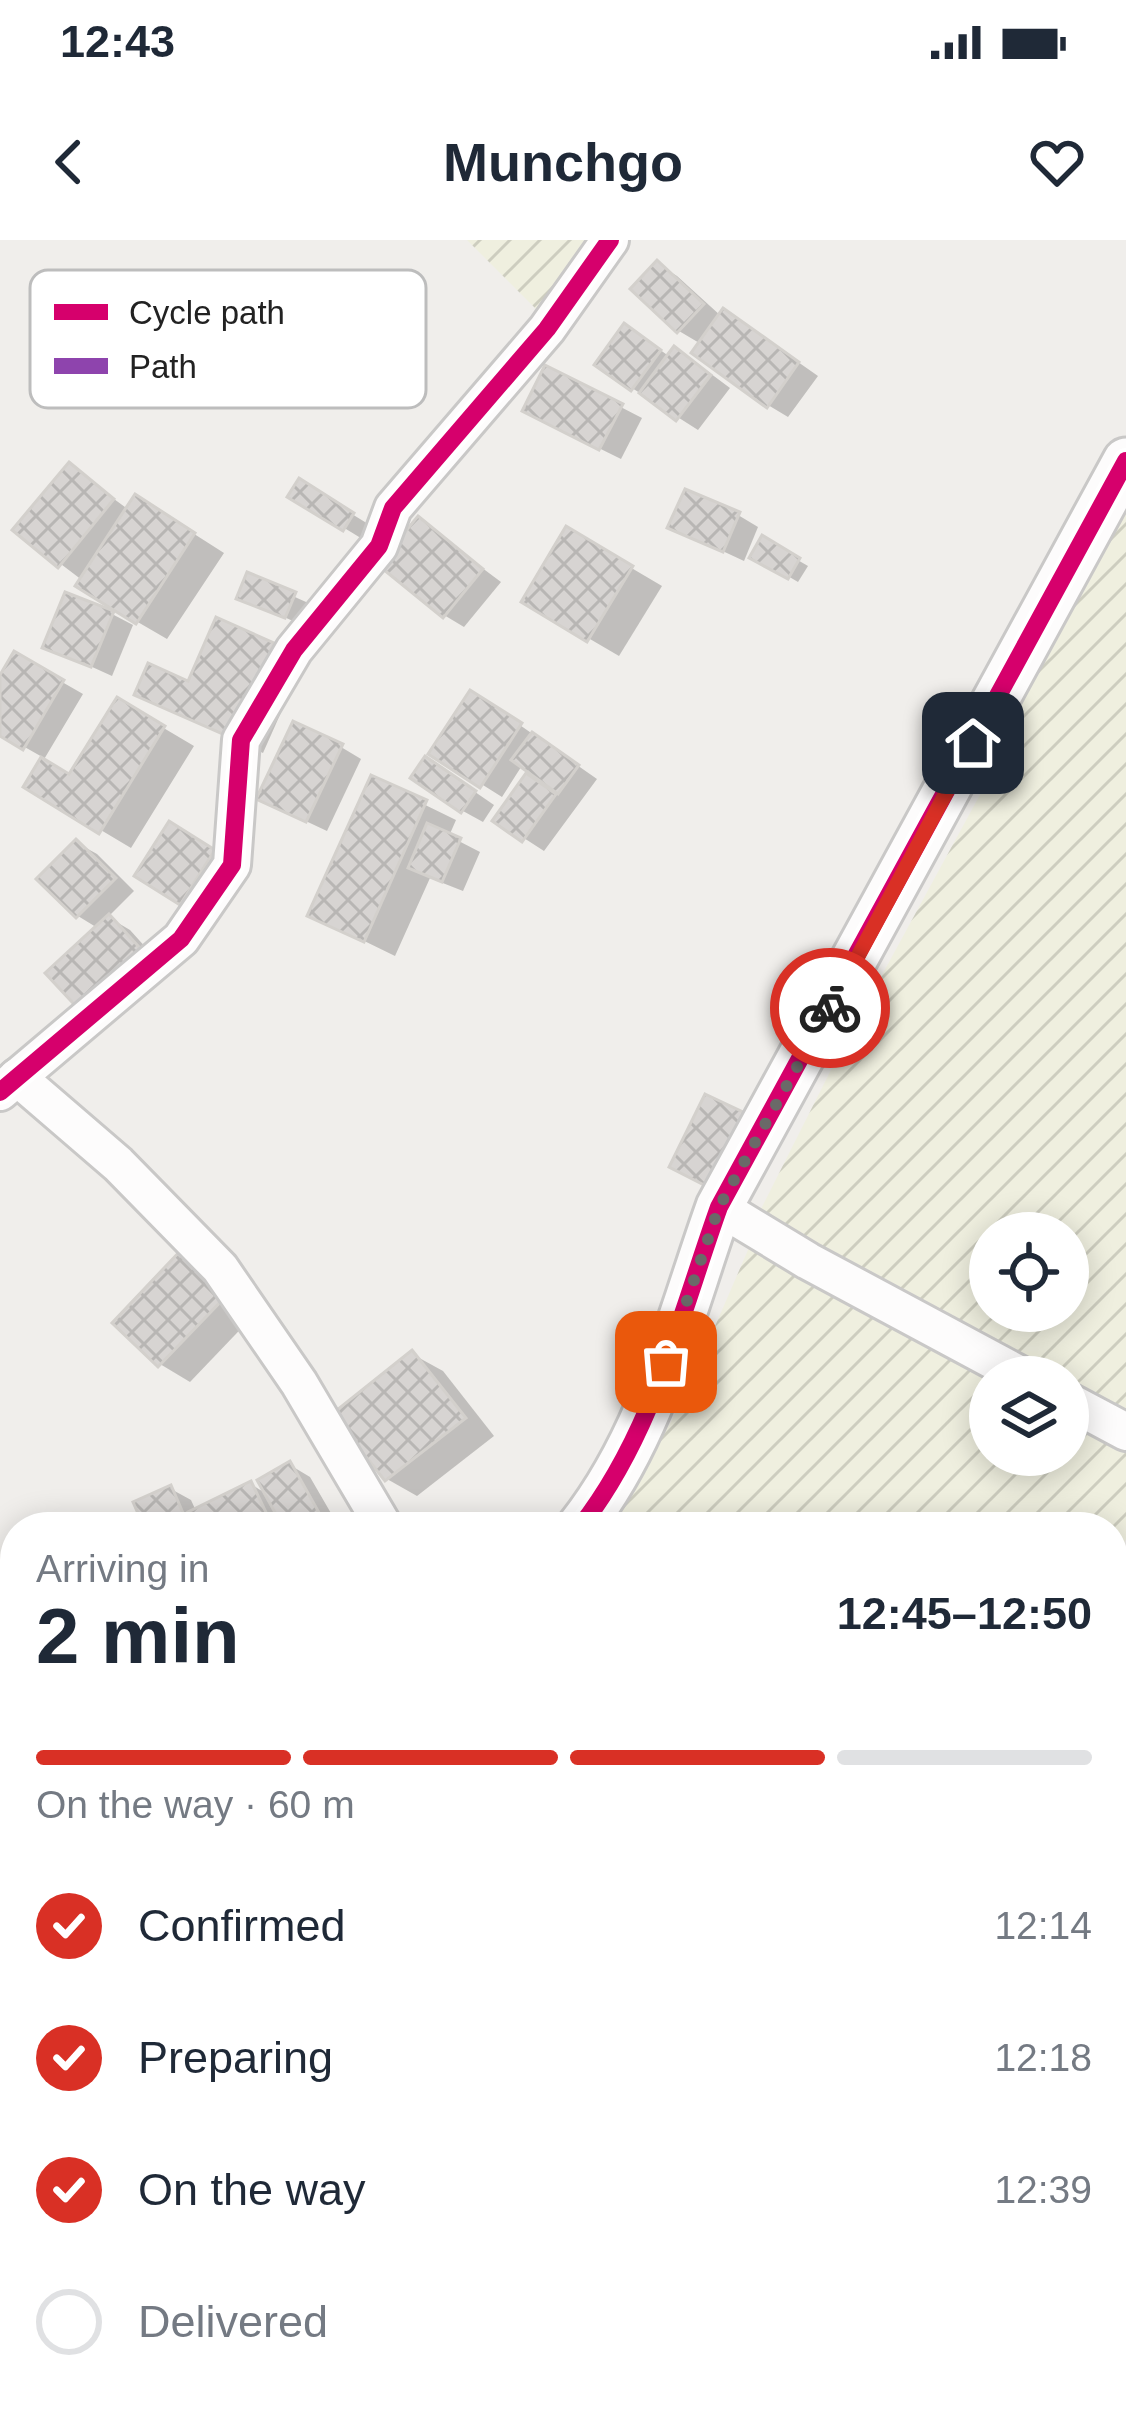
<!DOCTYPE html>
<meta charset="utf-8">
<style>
body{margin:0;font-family:Helvetica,sans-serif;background:#f6f6f7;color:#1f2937;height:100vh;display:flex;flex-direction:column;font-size:45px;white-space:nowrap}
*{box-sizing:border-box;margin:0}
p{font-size:39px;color:#747a83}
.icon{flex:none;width:66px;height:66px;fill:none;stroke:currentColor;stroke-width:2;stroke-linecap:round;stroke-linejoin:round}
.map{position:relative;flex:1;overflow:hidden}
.side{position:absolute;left:0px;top:1272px;width:1128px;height:903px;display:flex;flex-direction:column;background:#fff;border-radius:48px 48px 0 0;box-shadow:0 6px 30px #0003}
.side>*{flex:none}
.buttons{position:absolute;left:969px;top:972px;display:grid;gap:24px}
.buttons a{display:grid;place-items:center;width:120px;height:120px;border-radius:50%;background:#fff;box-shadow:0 6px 30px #0003;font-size:60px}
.pin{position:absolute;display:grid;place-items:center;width:102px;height:102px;color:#fff;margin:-51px;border-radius:24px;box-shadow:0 6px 18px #0006}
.courier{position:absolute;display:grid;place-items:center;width:120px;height:120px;margin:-60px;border:9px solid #d93025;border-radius:50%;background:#fff;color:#222;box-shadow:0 3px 15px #0007}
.head em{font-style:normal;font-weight:600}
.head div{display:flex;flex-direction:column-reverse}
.head{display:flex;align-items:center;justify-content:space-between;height:204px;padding:0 36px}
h1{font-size:78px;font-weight:600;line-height:90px}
.bar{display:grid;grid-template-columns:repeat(4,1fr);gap:18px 12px;align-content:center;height:144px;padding:0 36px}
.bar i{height:15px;border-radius:9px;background:#e0e1e3}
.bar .selected{background:#d93025}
.bar p{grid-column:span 4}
ol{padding:0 36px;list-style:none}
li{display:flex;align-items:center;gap:36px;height:132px}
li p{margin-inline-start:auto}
li .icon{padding:12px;border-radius:50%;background:#d93025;color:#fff;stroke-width:4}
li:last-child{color:#747a83}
li i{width:66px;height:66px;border:6px solid #e0e1e3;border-radius:50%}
.status{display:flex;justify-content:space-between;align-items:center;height:84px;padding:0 60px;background:#fff;direction:ltr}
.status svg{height:33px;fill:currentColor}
header{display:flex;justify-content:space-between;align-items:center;height:156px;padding:0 36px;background:#fff;font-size:54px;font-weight:600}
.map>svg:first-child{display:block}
</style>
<div class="status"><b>12:43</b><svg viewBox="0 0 49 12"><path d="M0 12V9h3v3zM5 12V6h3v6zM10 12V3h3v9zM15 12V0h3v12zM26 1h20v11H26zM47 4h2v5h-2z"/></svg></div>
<header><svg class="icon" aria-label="back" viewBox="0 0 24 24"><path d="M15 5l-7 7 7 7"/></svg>Munchgo<svg class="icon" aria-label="heart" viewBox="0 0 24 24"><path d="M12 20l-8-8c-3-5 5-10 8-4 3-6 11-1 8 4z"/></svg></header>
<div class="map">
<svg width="1126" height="2173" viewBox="0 0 1126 2173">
<defs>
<pattern id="farmland-furrows" width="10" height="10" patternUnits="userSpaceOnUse" patternTransform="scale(3)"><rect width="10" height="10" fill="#efefdf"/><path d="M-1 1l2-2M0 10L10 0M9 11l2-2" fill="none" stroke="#cdcdbf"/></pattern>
<pattern id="building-cross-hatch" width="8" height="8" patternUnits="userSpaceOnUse" patternTransform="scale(3)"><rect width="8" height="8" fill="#d7d4d2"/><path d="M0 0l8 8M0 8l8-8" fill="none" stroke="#b8b6b4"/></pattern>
</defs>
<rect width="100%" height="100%" fill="#f0eeeb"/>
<g fill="url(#farmland-furrows)" fill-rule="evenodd">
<polygon points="467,0 592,0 539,72"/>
<path d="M1126 263V1180L1068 1149V1137H1044L829 1022 758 975 838 816 995 527 993 505ZM990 993H1068V1071H990Z"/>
<polygon points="751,1003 990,1137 990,1215 1068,1215 1068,1177 1126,1209 1126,1299 1113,1324 1113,1287 613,1287 684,1158"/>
<polygon points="1126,1591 1126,2173 647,2173 643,2166 648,2160 1113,2160 1113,1615"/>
<polygon points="15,1656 15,2160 355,2160 334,2173 0,2173 0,1659"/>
</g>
<g fill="#0003">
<polygon points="657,24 677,36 721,76 744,84 818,136 788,177 768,165 701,104 679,91"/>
<polygon points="645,99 670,117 675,110 695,122 730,148 698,190 632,148"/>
<polygon points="547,129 642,178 621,219 546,182"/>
<polygon points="69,226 129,270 166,276 224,313 167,399 136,381 16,290"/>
<polygon points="300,242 373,287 364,300 292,256"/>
<polygon points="738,275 758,287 744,321 671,287"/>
<polygon points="418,280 501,342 464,387 444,375"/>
<polygon points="567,290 662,346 619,416 525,361"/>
<polygon points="763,300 808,326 798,342 754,316"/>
<polygon points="248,336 315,366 306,387 240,357"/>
<polygon points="112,374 133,385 112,436 46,406"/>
<polygon points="273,405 303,423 263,513 138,454 189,445"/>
<polygon points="15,415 83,454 43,521 71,537 118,461 194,506 131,608 27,546 44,518 0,493 0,441"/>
<polygon points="491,465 597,539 544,611 496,580 531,531 523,524 502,557 432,513"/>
<polygon points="341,507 361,519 327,591 280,569"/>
<polygon points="446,532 494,565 483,582 463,571"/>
<polygon points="372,539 456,580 449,596 480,612 463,651 430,638 395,716 311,675"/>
<polygon points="170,585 233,623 201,674 139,635"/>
<polygon points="77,603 97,614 134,651 108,677 130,690 166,730 78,676 41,639"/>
<polygon points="184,1012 258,1071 190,1142 160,1124"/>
<polygon points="412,1114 443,1131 494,1196 417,1256 387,1239"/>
<polygon points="290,1225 310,1237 339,1287 147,1287 171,1249 191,1260 196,1271 251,1244 268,1255"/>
</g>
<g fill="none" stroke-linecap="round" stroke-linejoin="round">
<g stroke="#bfdbe3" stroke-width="63">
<polyline points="1113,1498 1126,1475"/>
<polyline points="485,2173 507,2160"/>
</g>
</g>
<g fill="url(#building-cross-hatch)" stroke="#d3d0cc" stroke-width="3">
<polygon points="657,20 704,64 677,93 630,49"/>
<polygon points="723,68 799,122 767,168 691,113"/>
<polygon points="624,83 661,110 631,151 594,125"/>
<polygon points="674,106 711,135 676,181 639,153"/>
<polygon points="545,125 623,164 599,210 522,171"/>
<polygon points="69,222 114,259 58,328 12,290"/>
<polygon points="299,238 354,273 343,291 287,257"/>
<polygon points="685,249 740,272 723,312 667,288"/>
<polygon points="135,254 195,293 136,384 75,346"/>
<polygon points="418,276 483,329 443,378 378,325"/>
<polygon points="566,286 633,326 587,402 521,362"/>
<polygon points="762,295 800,318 788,339 749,318"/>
<polygon points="247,332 296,352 285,378 236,359"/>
<polygon points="65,352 114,371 91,427 42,408"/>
<polygon points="216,377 274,403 232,498 134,455 148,423 188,441"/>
<polygon points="14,411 64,440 23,510 0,496 0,435"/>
<polygon points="470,450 522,483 480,548 428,514"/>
<polygon points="117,457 165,486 99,594 23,547 41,517 69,534"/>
<polygon points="293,481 343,504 306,582 256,559"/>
<polygon points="532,492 579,525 558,554 511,520"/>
<polygon points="425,516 476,551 461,573 410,538"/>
<polygon points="526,533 556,554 522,602 492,581"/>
<polygon points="371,535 427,560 364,702 307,676"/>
<polygon points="169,581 215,610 180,665 134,636"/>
<polygon points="427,583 461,598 442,642 408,628"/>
<polygon points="76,599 116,638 76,678 36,639"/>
<polygon points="109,674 148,717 84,775 45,733"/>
<polygon points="705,854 745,873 708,947 669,927"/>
<polygon points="183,1008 230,1052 158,1127 112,1083"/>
<polygon points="412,1110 466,1178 385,1241 332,1174"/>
<polygon points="290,1221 326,1285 322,1287 283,1287 257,1240"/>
<polygon points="251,1241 273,1287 195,1287 188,1272"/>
<polygon points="171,1245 189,1287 144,1287 133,1262"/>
</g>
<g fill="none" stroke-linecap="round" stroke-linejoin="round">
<defs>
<g id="minor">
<polyline points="17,837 118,924 220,1028 299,1143 384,1287"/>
<polyline points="0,852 181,699 232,625 241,500 294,410 379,306 393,268 547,89 610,0"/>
<polyline points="719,967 808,1021 1024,1137"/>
<polyline points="1068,1161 1126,1192"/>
<polyline points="615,2160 624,2173"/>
</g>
<g id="tertiary">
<path d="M580 1287C653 1194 680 1076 719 967L1126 221"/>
<polyline points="0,1625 15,1621"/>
</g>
</defs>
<use href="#minor" stroke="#c9c8c7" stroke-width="42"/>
<use href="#tertiary" stroke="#c9c8c7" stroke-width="51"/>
<use href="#minor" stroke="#fdfcfc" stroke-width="36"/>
<use href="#tertiary" stroke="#fdfcfc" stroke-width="45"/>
<g stroke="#8e44ad" stroke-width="15" stroke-dasharray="30 15" stroke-linecap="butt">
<polyline points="1113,1353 1126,1329"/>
<polyline points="353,2173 373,2160"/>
</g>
<defs>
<g id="cycleway">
<polyline points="0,852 181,699 232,625 241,500 294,410 379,306 393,268 547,89 610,0"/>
<path d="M580 1287C653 1194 680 1076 719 967L1126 221"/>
</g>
</defs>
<use href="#cycleway" stroke="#fff" stroke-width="26"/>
<use href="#cycleway" stroke="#d6006c" stroke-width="18"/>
</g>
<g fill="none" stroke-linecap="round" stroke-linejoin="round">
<polyline stroke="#6a6968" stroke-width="12" stroke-dasharray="0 21.6" points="666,1122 719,967 830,768"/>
<polyline stroke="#d93025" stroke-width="15" points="830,768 973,503"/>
</g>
<rect x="30" y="30" width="396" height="138" rx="18" fill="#fff" stroke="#bdbdbd" stroke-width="3"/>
<rect x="54" y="64" width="54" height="16" fill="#d6006c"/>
<rect x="54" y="118" width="54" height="16" fill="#8e44ad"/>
<g font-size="33" fill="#222">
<text x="129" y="84">Cycle path</text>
<text x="129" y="138">Path</text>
</g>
</svg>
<div class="buttons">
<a><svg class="icon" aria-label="locate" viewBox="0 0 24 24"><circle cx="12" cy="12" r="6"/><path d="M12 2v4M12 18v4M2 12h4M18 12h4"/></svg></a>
<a><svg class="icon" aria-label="layers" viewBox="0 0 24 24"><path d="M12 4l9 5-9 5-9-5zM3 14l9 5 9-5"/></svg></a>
</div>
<div class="pin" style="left:666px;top:1122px;background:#ea580c"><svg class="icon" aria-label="bag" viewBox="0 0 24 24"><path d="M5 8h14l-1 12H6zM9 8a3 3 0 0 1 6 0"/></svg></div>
<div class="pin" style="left:973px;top:503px;background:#1f2937"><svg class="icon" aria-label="home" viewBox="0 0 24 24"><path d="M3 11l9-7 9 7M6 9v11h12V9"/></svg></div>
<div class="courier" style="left:830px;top:768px"><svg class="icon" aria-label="bike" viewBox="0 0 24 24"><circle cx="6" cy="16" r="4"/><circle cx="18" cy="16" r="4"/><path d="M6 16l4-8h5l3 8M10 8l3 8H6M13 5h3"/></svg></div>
<section class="side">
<div class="head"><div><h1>2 min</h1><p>Arriving in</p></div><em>12:45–12:50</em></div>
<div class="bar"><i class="selected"></i><i class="selected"></i><i class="selected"></i><i></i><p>On the way · 60 m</p></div>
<ol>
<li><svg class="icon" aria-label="check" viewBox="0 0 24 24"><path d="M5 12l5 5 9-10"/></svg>Confirmed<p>12:14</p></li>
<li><svg class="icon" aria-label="check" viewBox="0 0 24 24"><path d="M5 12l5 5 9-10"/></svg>Preparing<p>12:18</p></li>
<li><svg class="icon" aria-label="check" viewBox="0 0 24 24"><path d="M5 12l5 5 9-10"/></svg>On the way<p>12:39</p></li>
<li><i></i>Delivered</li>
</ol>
</section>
</div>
